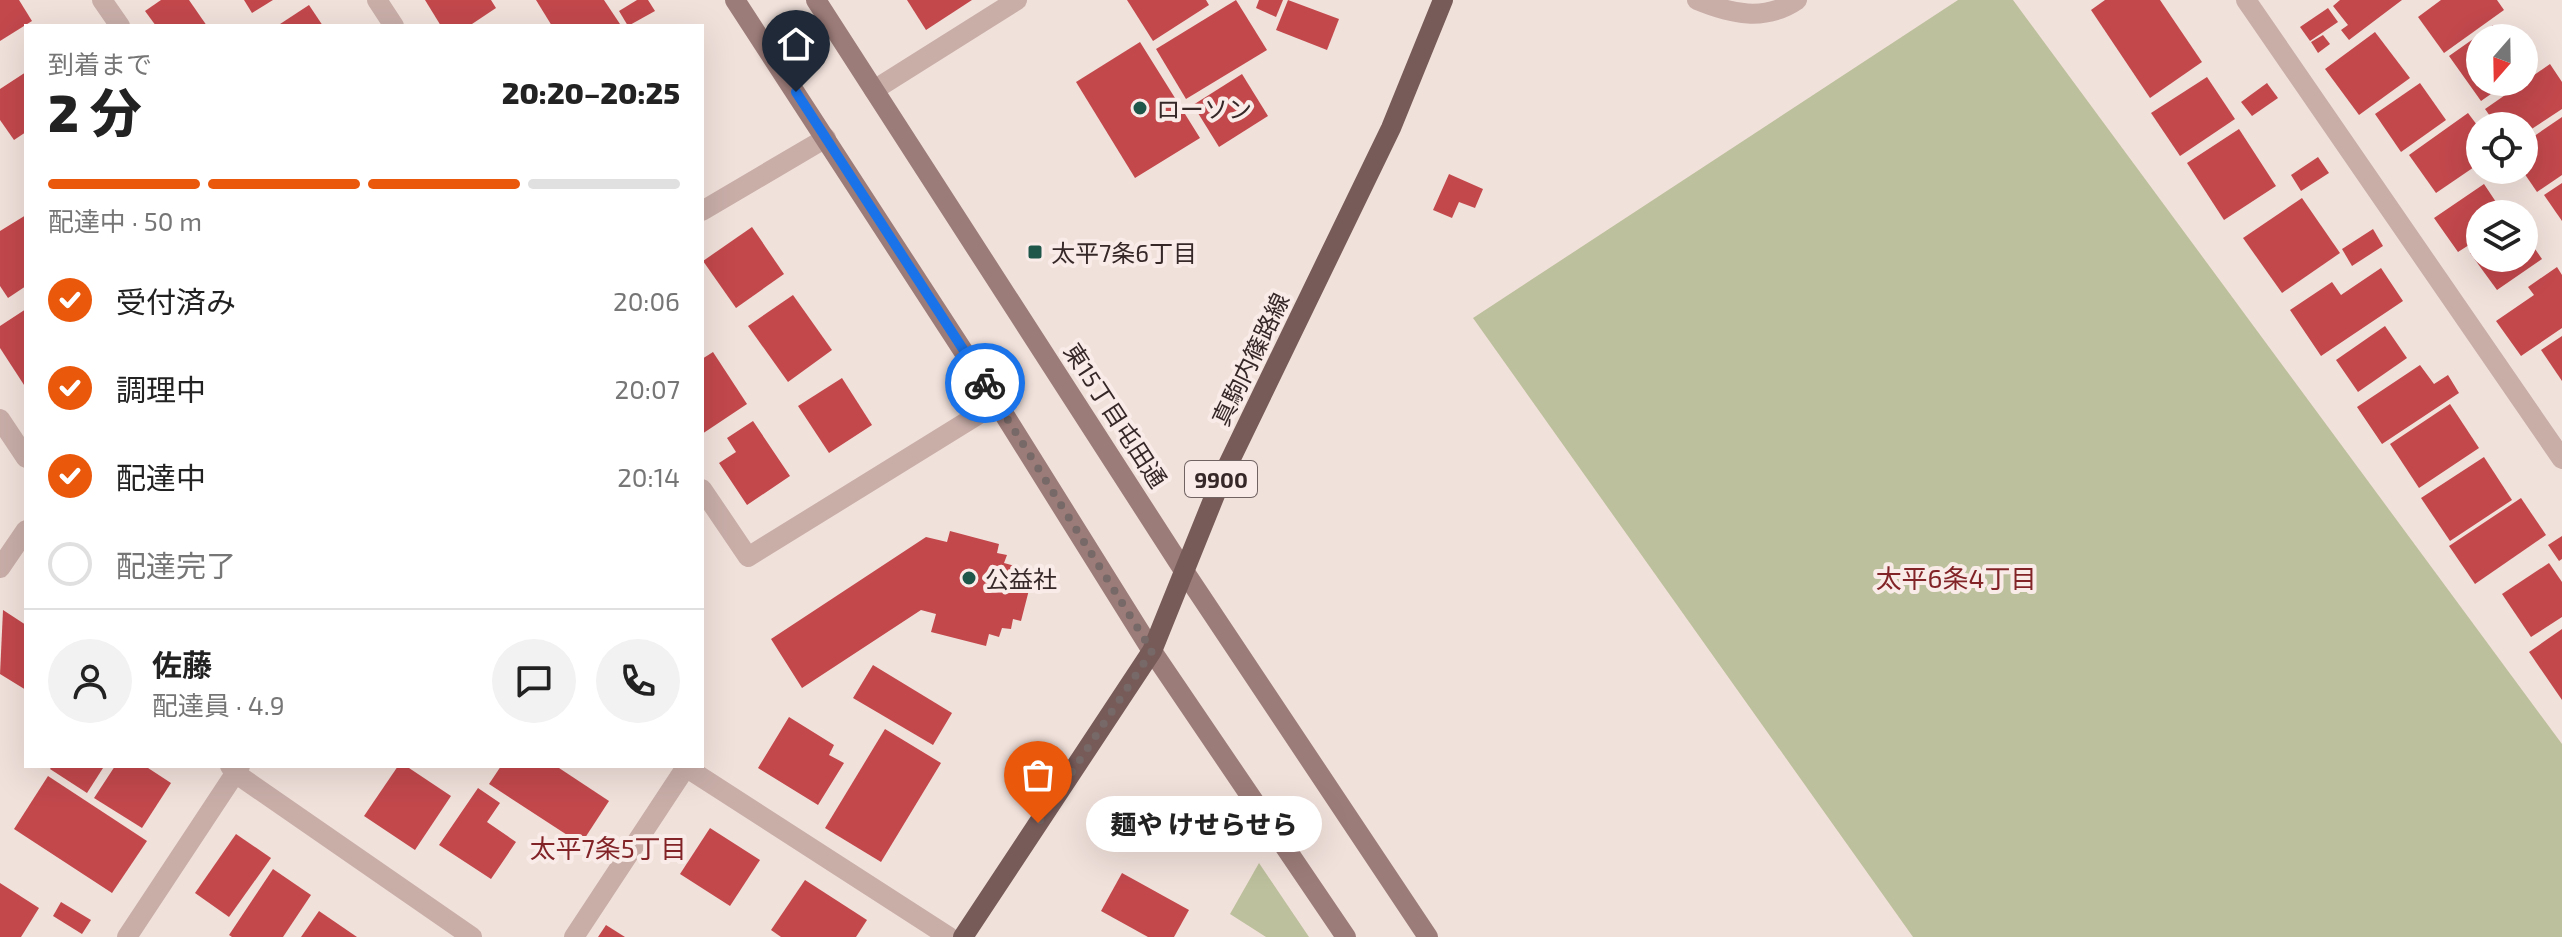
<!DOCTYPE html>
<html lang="ja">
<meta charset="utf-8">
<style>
body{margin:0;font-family:"Exo 2","Noto Sans JP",sans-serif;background:#f2f2f2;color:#222;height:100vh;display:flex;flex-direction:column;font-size:30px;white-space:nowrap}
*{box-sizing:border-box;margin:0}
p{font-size:26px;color:#767676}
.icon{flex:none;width:44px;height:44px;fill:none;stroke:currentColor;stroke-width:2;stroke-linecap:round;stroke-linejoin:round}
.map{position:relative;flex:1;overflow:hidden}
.side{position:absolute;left:24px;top:24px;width:680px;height:744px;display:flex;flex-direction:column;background:#fff;border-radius:0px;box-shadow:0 8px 32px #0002}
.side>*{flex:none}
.needle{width:52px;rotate:200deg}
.tools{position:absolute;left:2466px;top:24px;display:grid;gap:16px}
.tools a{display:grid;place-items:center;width:72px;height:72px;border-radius:50%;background:#fff;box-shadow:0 8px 32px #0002;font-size:40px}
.pin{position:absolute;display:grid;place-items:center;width:68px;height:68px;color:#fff;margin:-82px -34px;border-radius:50% 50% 50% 0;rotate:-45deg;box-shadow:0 0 8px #0007}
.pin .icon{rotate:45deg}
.courier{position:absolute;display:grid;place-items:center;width:80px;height:80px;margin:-40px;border:6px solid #1a73e8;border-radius:50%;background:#fff;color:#222;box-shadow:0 2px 10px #0007}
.bubble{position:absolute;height:56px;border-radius:28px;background:#fff;box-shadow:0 8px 32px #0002;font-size:26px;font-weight:800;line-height:56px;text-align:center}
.head em{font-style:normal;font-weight:800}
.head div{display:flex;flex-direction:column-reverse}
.head{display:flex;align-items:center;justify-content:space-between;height:136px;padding:0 24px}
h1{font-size:52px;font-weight:800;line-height:60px}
.bar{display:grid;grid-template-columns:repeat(4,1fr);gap:12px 8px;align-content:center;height:96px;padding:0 24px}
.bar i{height:10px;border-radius:6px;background:#e0e0e0}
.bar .active{background:#ea580c}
.bar p{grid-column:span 4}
.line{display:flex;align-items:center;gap:20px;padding:0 24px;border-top:2px solid #e0e0e0}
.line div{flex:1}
.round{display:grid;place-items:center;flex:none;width:84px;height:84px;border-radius:42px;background:#f2f2f2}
ol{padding:0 24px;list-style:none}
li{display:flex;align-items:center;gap:24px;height:88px}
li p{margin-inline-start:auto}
li .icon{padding:8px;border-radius:50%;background:#ea580c;color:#fff;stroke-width:4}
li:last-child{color:#767676}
li i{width:44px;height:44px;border:4px solid #e0e0e0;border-radius:50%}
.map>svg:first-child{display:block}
</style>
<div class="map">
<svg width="2562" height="937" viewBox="0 0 2562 937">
<rect width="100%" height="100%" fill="#f1e1db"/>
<g fill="#bdc09c">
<polygon points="1958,0 2013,0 2562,744 2562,937 1913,937 1473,318"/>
<polygon points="1259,863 1309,937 1266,937 1230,914"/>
</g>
<g fill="#c2484c">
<polygon points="0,0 19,0 32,21 0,41"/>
<polygon points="161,0 189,0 207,26 156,26 145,11"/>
<polygon points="244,0 273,0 252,13"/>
<polygon points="425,0 491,0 496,8 469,26 441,26"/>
<polygon points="536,0 604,0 620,24 552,26"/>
<polygon points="637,0 648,0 655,11 628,26 619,11"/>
<polygon points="907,0 972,0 926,30"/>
<polygon points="1127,0 1206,0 1209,5 1153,41"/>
<polygon points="1236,0 1267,50 1186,99 1156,49"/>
<polygon points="1259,0 1283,0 1276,17 1256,8"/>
<polygon points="1288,0 1339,19 1327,50 1276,30"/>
<polygon points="2105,0 2160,0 2202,62 2150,98 2091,10"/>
<polygon points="2340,0 2402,0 2349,40 2341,30 2348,25 2333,6"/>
<polygon points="2441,0 2497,0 2504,10 2444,53 2418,17"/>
<polygon points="309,5 323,26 277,26"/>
<polygon points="2328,8 2338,22 2310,41 2300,27"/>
<polygon points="2493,25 2502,38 2480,38 2480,82 2508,82 2481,101 2449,56"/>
<polygon points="2375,32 2410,78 2359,115 2325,69"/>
<polygon points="2323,35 2330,44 2318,53 2311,42"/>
<polygon points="1140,42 1200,138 1135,178 1076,82"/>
<polygon points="2550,64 2562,82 2562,109 2524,134 2524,126 2497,126 2485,109"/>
<polygon points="26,72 26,132 14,140 0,120 0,89"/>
<polygon points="1242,74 1268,116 1219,147 1193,105"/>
<polygon points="2207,77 2235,119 2180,156 2151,113"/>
<polygon points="2267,83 2278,98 2252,116 2241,102"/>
<polygon points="2420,83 2446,120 2401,152 2375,114"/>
<polygon points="2468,113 2480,129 2480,163 2436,193 2409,155"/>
<polygon points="2562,117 2562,175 2537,192 2522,170 2524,143"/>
<polygon points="2239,129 2276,186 2224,220 2187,163"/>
<polygon points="2318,157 2329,173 2301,191 2291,175"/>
<polygon points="1449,174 1483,189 1475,208 1459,202 1452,218 1433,210"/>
<polygon points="2562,183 2562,221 2544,195"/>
<polygon points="2484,184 2504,214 2480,214 2480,238 2458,252 2434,218"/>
<polygon points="2302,198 2340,253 2282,293 2243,238"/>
<polygon points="26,215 26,286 8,298 0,286 0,231"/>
<polygon points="752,227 784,274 736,308 703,261"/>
<polygon points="2373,229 2383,246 2352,266 2342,249"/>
<polygon points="2524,233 2542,259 2497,290 2470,253 2480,247 2480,258 2524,258"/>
<polygon points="2557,267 2562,275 2562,328 2521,356 2496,321 2534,295 2528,287"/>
<polygon points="2381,268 2403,301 2321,356 2290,310 2332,282 2341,295"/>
<polygon points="793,295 832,350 788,382 748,326"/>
<polygon points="26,309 26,388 0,348 0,326"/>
<polygon points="2385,326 2407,358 2358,392 2336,360"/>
<polygon points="2562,336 2562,381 2541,350"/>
<polygon points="713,352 747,404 702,434 702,359"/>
<polygon points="2420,365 2434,384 2448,375 2459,393 2382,444 2357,407"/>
<polygon points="842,378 872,425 829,453 798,406"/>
<polygon points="2450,404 2479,448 2419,488 2390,444"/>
<polygon points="753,421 790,476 747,505 719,463 736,452 727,438"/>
<polygon points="2484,457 2512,500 2450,541 2421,498"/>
<polygon points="2521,498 2546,535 2475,584 2449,546"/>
<polygon points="950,531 999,544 997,553 1007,555 1004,563 1015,566 1013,573 1023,575 1020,584 1030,586 1021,621 1013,619 1011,629 1002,628 999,637 989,634 986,646 931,632 936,614 921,610 802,688 771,639 926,537 947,542"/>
<polygon points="2562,536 2562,559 2559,561 2548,545"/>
<polygon points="2549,563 2562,582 2562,617 2531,637 2502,594"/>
<polygon points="3,610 26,625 26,690 0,674"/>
<polygon points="2562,629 2562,700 2529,652"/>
<polygon points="873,665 952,713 933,745 853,698"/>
<polygon points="789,717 834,745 829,755 844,763 818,805 758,768"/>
<polygon points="885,729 941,763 881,862 825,828"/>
<polygon points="52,766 99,766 103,768 87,793 50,769"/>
<polygon points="115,766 145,766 171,783 142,828 94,798"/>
<polygon points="398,766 406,766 451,796 415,850 364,816"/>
<polygon points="501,766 556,766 609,801 581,844 489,784"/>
<polygon points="48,776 147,841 112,893 14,829"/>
<polygon points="478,788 500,803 487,822 516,842 491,879 439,845"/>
<polygon points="710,828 760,860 730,906 680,874"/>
<polygon points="236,834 271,858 229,917 195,893"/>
<polygon points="273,869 311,895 283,937 232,937 229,935"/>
<polygon points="1122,873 1189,910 1174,937 1148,937 1101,911"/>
<polygon points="805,880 867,920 856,937 781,937 771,930"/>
<polygon points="0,883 39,908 21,937 0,937"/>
<polygon points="61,902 91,920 82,934 53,916"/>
<polygon points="319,911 357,937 301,937"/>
<polygon points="606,925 625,937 598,937"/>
</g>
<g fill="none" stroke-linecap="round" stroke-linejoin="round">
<g stroke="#c9aea8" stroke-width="20">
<polyline points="102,0 120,26"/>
<polyline points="377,0 394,26"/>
<path d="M1697 0C1731 14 1765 22 1797 0"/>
<polyline points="2246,0 2562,459"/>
<polyline points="874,90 1017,0"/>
<polyline points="702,211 826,138"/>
<polyline points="0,419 26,458"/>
<polyline points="702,489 748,557 997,403"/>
<polyline points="0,568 26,530"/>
<polyline points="230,766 235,773 472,937"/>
<polyline points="684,766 949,937"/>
<polyline points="127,937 240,766"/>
<polyline points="574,937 686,767"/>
</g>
<g stroke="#9c7c79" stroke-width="20">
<polyline points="735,0 997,403 1152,651 1346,937"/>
<polyline points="816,0 1186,574 1428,937"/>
</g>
<polyline stroke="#775b59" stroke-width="20" points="963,937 1152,651 1223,475 1391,128 1443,0"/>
</g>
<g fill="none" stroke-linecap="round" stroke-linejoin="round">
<polyline stroke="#776967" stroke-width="8" stroke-dasharray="0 14.4" points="985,383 1152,651 1038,823"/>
<polyline stroke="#1a73e8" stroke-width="10" points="796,92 985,383"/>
</g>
<g fill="#1f564a" stroke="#f9ece8" stroke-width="3">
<circle cx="1140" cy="108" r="8"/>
<rect x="1027" y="244" width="16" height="16" rx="4"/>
<circle cx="969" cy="578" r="8"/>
</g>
<g text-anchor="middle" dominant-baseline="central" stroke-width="8" stroke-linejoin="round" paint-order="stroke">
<rect fill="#f9ece8" stroke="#706362" stroke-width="2" x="1185" y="461" width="72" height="36" rx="6"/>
<g font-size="22" font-weight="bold" fill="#362828">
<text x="1221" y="479">9900</text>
</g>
<g font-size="24" fill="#362828" stroke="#f9ece8" text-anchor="start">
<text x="1156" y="108">ローソン</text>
<text x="1051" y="252">太平7条6丁目</text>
<text x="985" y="578">公益社</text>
</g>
<g font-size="24" fill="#362828" stroke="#f9ece8">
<text transform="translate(1250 359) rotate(-64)">真駒内篠路線</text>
<text transform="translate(1116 415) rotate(57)">東15丁目屯田通</text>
</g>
<g font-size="26" fill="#822327" stroke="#f9ece8">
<text x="1956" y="577">太平6条4丁目</text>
<text x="608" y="847">太平7条5丁目</text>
</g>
</g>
</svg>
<div class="tools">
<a><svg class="needle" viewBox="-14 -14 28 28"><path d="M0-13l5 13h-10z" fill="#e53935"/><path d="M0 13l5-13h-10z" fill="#767676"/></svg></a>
<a><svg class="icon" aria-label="locate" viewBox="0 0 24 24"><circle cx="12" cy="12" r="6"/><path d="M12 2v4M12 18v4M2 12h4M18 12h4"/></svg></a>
<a><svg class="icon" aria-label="layers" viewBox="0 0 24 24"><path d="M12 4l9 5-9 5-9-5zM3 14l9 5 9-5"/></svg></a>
</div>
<div class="pin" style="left:1038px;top:823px;background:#ea580c"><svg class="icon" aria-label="bag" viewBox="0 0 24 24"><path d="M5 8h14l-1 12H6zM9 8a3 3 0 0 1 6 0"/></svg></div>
<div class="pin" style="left:796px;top:92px;background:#1f2937"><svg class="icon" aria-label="home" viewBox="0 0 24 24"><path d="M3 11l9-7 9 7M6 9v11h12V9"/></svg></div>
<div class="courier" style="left:985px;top:383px"><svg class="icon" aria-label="bike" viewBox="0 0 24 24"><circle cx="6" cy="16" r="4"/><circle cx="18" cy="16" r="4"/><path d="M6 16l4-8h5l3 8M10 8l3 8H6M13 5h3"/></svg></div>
<div class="bubble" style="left:1086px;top:796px;width:236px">麺や けせらせら</div>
<section class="side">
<div class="head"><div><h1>2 分</h1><p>到着まで</p></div><em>20:20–20:25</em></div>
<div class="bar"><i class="active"></i><i class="active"></i><i class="active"></i><i></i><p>配達中 · 50 m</p></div>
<ol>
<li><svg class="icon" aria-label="check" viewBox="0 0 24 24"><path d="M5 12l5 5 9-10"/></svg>受付済み<p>20:06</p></li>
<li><svg class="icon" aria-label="check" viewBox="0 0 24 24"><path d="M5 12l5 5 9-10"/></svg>調理中<p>20:07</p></li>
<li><svg class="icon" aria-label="check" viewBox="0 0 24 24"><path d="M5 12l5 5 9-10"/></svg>配達中<p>20:14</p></li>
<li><i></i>配達完了</li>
</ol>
<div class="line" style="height:144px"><a class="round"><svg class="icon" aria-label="person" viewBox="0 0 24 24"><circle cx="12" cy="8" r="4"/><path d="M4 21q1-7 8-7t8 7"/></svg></a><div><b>佐藤</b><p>配達員 · 4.9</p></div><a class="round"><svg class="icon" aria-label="chat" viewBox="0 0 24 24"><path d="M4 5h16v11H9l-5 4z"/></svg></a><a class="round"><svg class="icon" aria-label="phone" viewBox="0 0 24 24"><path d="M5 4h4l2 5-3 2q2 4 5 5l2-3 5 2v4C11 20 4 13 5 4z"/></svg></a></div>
</section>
</div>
